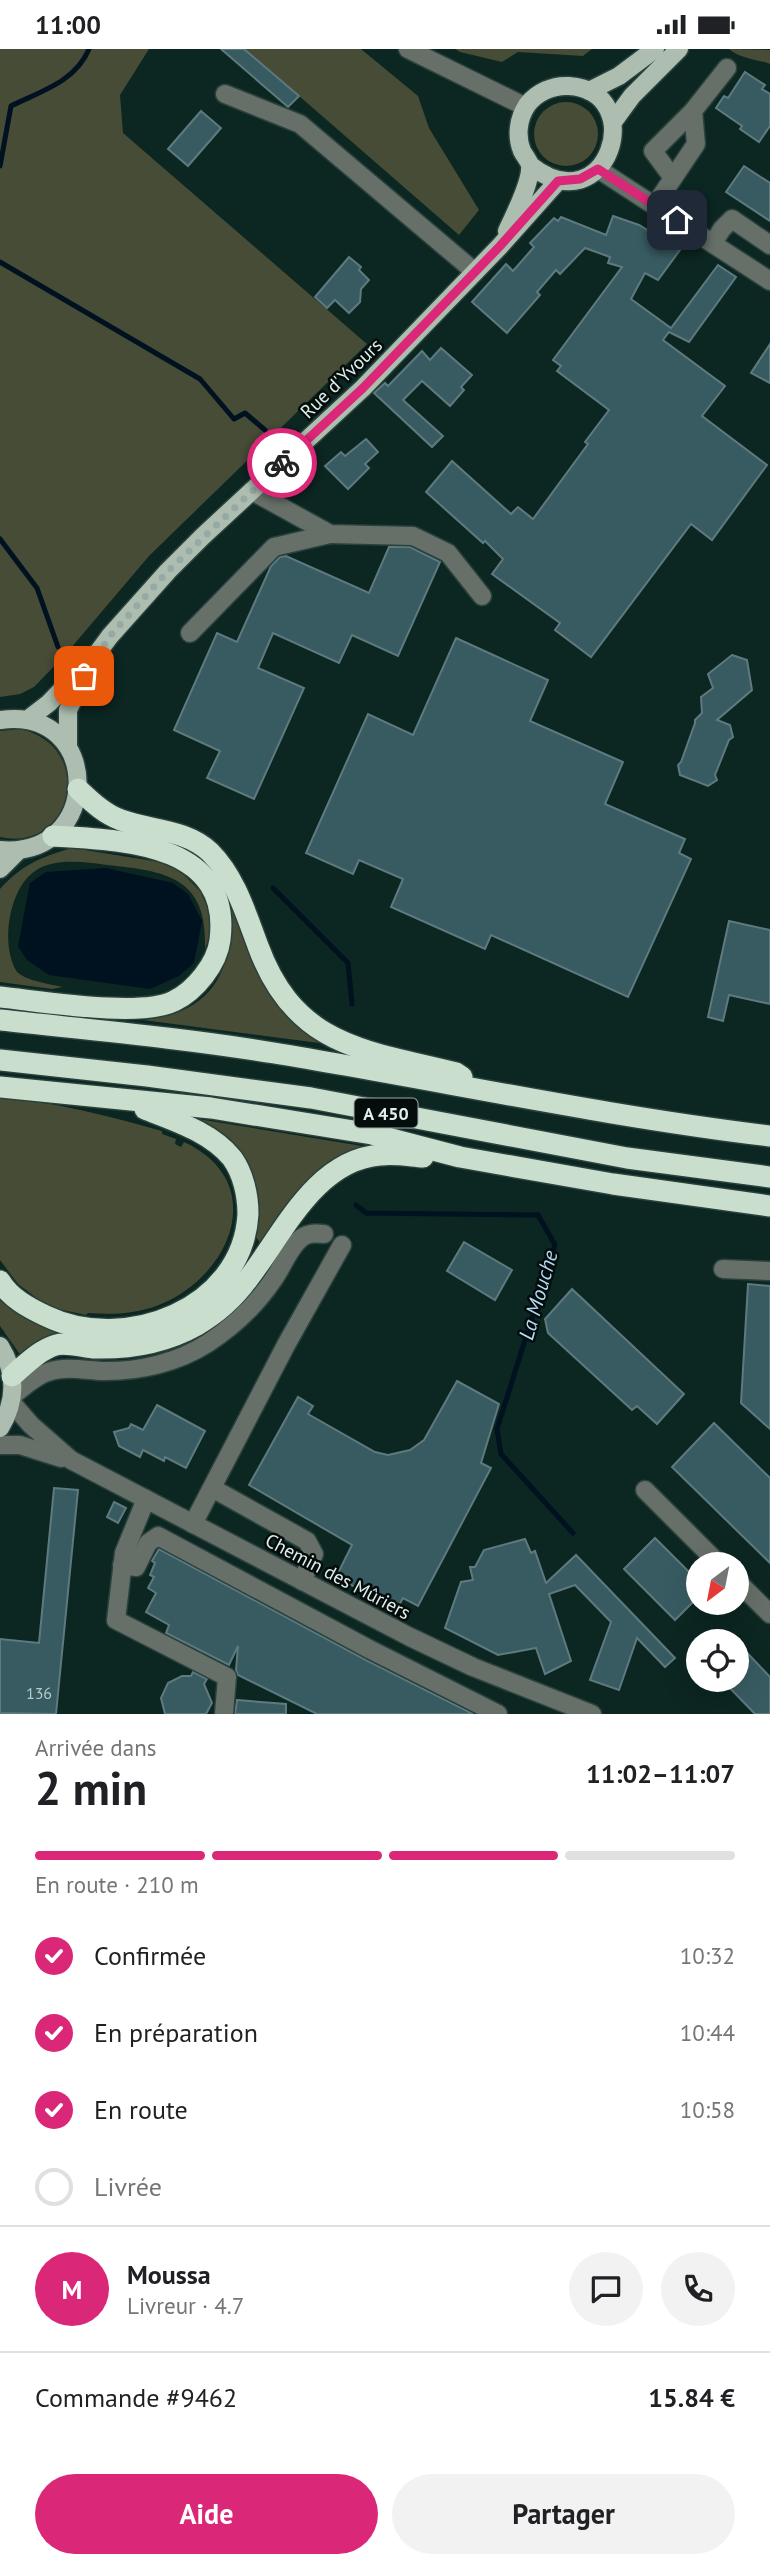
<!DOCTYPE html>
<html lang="fr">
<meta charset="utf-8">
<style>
body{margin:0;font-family:"PT Sans",sans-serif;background:#f2f2f2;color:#202124;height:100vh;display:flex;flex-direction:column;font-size:26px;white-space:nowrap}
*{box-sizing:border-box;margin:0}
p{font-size:23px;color:#757577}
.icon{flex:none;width:38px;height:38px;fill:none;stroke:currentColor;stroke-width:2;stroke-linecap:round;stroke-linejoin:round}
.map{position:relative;height:1665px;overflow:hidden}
.details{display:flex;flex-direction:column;background:#fff;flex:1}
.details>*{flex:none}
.needle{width:46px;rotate:212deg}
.controls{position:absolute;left:686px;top:1503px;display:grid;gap:14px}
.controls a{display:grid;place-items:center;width:63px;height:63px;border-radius:50%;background:#fff;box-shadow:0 7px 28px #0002;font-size:35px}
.pin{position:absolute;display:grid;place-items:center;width:60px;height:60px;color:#fff;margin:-30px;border-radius:14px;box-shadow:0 4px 10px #0006}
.courier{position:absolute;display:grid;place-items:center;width:70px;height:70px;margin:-35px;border:5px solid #db2777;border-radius:50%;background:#fff;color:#222;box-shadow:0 2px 9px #0007}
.overview em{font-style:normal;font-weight:600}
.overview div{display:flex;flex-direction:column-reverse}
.overview{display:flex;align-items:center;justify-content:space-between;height:119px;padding:0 35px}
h1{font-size:46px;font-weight:600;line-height:52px}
.bar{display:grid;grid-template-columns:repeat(4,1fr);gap:10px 7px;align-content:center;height:84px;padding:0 35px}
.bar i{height:9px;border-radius:5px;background:#e0e0e0}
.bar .current{background:#db2777}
.bar p{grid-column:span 4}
.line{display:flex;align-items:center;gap:18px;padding:0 35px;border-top:2px solid #e0e0e0}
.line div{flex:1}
.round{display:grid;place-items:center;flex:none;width:74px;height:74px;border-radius:37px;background:#f2f2f2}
ol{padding:0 35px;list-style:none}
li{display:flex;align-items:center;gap:21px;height:77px}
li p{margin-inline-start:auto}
li .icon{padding:7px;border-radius:50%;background:#db2777;color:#fff;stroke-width:4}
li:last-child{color:#757577}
li i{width:38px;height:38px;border:4px solid #e0e0e0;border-radius:50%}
.primary-button{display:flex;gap:14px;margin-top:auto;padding:14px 35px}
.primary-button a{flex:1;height:80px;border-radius:42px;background:#db2777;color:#fff;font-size:28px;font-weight:600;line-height:80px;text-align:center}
.primary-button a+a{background:#f2f2f2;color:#202124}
.status{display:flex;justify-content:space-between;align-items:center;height:49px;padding:0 35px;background:#fff;direction:ltr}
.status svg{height:19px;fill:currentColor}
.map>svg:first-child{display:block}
</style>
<div class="status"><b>11:00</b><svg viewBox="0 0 49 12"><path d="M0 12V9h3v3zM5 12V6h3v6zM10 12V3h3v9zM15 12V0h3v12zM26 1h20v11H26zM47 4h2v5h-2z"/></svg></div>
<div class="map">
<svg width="770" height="1665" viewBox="0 0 770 1665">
<rect width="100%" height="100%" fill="#0c2622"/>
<g fill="#464c36">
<polygon points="0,0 149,0 120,46 123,84 367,295 149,507 65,606 34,638 20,645 0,648"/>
<polygon points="245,0 361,0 418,47 429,79 479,161 459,186"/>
<polygon points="455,0 592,0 583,7 518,3 502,13 460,3"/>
<path d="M729 0 770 1V15C756 10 741 10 729 0Z"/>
<circle cx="566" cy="85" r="32"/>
<path d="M20 680C97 697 73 804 0 788V682Z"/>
<path d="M72 799 166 814 184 826 201 843 209 863 211 881 205 900C208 828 166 822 107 816 85 813 59 809 38 820 8 837 0 897 17 923 27 932 49 935 63 938L52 940 0 933V840C23 815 39 809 72 799Z"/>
<path d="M229 849 307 984 319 994 143 971C155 969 169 967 181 962 228 942 234 894 229 849Z"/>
<path d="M0 1048C54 1053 109 1067 162 1082V1085L176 1090 175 1095 181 1098 184 1093C266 1131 235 1219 168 1252 142 1265 115 1266 88 1264L86 1266 58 1260 42 1253 18 1235 0 1211Z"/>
<path d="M198 1070 368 1098 338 1109 318 1123 261 1195 256 1188C268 1128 243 1103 198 1070Z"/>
<path d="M0 1247 30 1271 65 1285C48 1287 35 1292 23 1304H19L0 1277Z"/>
</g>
<polygon fill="#001120" points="106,819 173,834 188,845 202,872 194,914 179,927 150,940 49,926 27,911 18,897 30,834 46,823"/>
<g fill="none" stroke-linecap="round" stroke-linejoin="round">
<g stroke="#001120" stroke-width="5">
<path d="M0 117 11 57C41 42 75 33 89 0"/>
<polyline points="0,213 200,330 234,370 245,364 265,381"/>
<polyline points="0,490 37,539 58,598"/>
<polyline points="273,839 348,914 352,955"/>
<polyline points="356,1156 366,1164 538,1166 555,1196 497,1380 501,1405 573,1484"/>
</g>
</g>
<g fill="#385b62" stroke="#5e7a7f" stroke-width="2">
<polygon points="221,0 244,0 299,47 288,58"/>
<polygon points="745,23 765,36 762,40 770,45 770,77 759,93 740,80 742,77 716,59 724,47 728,49"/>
<polygon points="201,62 221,79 188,117 168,100"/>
<polygon points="744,117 770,134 770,172 726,143"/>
<polygon points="613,167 639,176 680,201 658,231 645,224 631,250 671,279 718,216 736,228 689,293 669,283 663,291 725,337 702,367 767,416 712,491 691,475 591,608 555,581 560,574 492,525 503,510 485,492 483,494 426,443 452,412 511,465 518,458 533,470 588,395 585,393 609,361 557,322 561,317 553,311 622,218 608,214 610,208 585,199 560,225 556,221 537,243 540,246 507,284 472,253 506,215 513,222 534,198 530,194 554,169 558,172 561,168 606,186"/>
<polygon points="349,208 361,218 359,221 369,231 361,240 360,253 349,264 335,251 327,259 315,248"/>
<polygon points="770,295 770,334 751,324"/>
<polygon points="441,299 472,326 461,338 464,341 450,357 422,332 403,351 443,387 432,398 374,344 385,334 388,337 422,302 430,311"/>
<polygon points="366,390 378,403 365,415 369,419 348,440 325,417 341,403 345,407"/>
<polygon points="389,498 410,498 440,513 398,607 352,586 339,614 273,584 258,619 304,639 254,750 207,729 220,702 174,681 217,584 237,593 271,517 280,508 286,507 369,544"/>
<polygon points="456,589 548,631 530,672 623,713 605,755 685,790 679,804 691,810 628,948 491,886 485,900 391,858 403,830 359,811 353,825 306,804 368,665 413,686"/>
<polygon points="732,606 747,611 752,641 717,671 730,676 733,688 729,691 715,726 717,731 708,737 680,726 678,716 681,713 695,674 695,671 702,664 701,648 713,639 708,625"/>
<polygon points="729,872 770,881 770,955 729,946 723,972 708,968"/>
<polygon points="464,1193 512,1221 495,1251 447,1222"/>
<polygon points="748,1235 770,1237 770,1380 741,1354"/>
<polygon points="572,1240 684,1345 657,1375 637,1357 632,1361 548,1284 545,1270"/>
<polygon points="457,1332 499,1355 481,1414 491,1419 418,1557 403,1549 397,1560 336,1528 352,1496 249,1436 298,1348 313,1357 308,1365 375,1403 388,1406 410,1401 424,1391"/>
<polygon points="157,1356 205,1382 186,1419 165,1408 164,1412 143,1401 140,1408 119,1397 114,1383 129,1379 131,1375 143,1381"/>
<polygon points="714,1374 770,1429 770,1514 672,1418"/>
<polygon points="54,1439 78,1441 56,1665 0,1664 0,1590 39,1594"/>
<polygon points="114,1453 126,1459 118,1474 107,1468"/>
<polygon points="655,1489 698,1532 698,1548 675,1571 624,1520"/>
<polygon points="525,1490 531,1504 535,1502 546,1534 576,1506 675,1609 665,1618 637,1589 619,1641 590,1631 611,1573 575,1536 549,1545 571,1612 545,1625 536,1599 498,1606 445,1579 461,1533 473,1531 470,1518 475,1518 484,1501"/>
<polygon points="159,1500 366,1611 473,1665 317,1665 238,1626 236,1621 238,1597 229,1616 166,1584 169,1576 146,1563 156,1544 148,1539 154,1528 150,1526 155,1514 152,1512"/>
<polygon points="737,1593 770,1628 770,1665 755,1665 722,1631 737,1631"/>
<polygon points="193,1623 207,1630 204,1635 212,1654 206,1665 165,1665 161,1649 168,1634 182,1627 191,1627"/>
<polygon points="237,1651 286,1655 286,1665 235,1665"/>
</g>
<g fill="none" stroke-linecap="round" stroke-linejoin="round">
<defs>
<g id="minor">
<polyline points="408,0 526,58"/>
<polyline points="225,45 300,75 475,223"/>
<polyline points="598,120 770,232"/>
<polyline points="673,129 653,102 693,62 727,19"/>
<polyline points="655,156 696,95 693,62"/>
<polyline points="713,194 722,180 732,170 770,196"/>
<polyline points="252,442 330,485 413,487 448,504 482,547"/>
<polyline points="190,584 274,498 330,485"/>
<polyline points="723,1220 770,1222"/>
<path d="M13 1346C24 1338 35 1327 48 1323 65 1317 84 1321 101 1322 138 1323 177 1314 208 1294 234 1277 256 1256 273 1231 282 1219 288 1201 299 1191 306 1184 314 1184 324 1185"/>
<polyline points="11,1353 31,1376 71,1411 410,1588 473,1618 592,1665"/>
<polyline points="0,1396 20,1396 61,1409"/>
<polyline points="212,1439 307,1492 314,1505 302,1532"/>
<polyline points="645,1441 720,1516"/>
<polyline points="146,1450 124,1504 116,1571 227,1628 224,1665"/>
<polyline points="193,1475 286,1296 342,1196"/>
<polyline points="122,1516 136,1518 148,1494 158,1487 371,1601 498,1665"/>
<polyline points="737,1532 770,1565"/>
</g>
<g id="major">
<polyline points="589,42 619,27 655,0"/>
<polyline points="613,73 632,47 679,0"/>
<path d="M507 182C514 167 532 132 530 116 529 112 524 106 522 102 516 87 518 70 527 56 537 43 553 36 569 37 650 42 608 178 530 116"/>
<path d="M0 671C103 656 104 810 0 801"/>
<polyline points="27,671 49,654 78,624"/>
<polyline points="68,698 68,661 93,610 110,587 168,522 203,487 363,339 500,197 558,132"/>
<polyline points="0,820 18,802"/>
<path d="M0 1297C17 1324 16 1353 0 1379"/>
</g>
<g id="highway">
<path d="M78 740C91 752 104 765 121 771 151 782 186 780 210 803 235 828 246 865 258 897 295 998 364 1001 456 1024L462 1028"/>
<path d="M0 948C40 952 141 969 174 952 195 942 217 915 220 891 232 793 122 791 53 787"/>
<path d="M0 971C91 981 183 989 274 1004 439 1031 603 1067 770 1087"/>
<polyline points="0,1011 147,1027 311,1049 627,1109 770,1128"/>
<polyline points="0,1038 211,1059 372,1085 460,1108 613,1135 770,1157"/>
<path d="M0 1232C10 1249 29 1259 46 1267 125 1305 243 1260 248 1165 248 1146 243 1124 232 1109 211 1083 175 1072 145 1060"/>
<path d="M12 1327C25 1316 39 1301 56 1296 67 1293 82 1298 93 1299 129 1300 165 1294 197 1276 216 1265 235 1248 248 1230 283 1185 315 1111 380 1106 394 1104 410 1107 423 1108"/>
</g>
</defs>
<use href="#minor" stroke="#2a423e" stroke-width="21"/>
<use href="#major" stroke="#2a423e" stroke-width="21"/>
<use href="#highway" stroke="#2a423e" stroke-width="24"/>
<use href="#minor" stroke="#666f68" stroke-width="18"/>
<use href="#major" stroke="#adbeb0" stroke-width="18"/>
<use href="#highway" stroke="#c9decc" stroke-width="21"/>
</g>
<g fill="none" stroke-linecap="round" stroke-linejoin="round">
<polyline stroke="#96a9a5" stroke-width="7" stroke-dasharray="0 12.6" points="84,627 110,587 168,522 282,414"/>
<polyline stroke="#db2777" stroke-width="9" points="282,414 363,339 500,197 558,132 580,130 598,120 677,171"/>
</g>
<g text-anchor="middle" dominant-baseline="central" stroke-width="5" stroke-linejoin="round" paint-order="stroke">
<g font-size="16" fill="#b6cac9">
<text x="39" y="1644">136</text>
</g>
<rect fill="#040d0b" stroke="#9eaba8" stroke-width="2" x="354.5" y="1049.5" width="63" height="29" rx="5"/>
<g font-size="18" font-weight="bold" fill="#e0efeb">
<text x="386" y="1064">A 450</text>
</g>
<g font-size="19" fill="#e0efeb" stroke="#040d0b">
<text transform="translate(341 329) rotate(-44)">Rue d'Yvours</text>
<text transform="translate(338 1527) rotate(28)">Chemin des Mûriers</text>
</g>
<g font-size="21" font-style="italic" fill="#b4d9f7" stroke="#040d0b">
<text transform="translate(538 1246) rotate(-74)">La Mouche</text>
</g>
</g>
</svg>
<div class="controls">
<a><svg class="needle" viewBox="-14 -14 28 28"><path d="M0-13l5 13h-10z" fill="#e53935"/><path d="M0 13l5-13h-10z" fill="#757577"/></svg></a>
<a><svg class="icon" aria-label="locate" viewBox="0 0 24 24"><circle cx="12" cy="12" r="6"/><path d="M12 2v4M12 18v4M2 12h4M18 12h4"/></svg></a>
</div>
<div class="pin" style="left:84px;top:627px;background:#ea580c"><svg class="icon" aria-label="bag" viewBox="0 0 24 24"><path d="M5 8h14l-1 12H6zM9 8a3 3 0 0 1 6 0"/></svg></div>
<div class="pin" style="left:677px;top:171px;background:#1f2937"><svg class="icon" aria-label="home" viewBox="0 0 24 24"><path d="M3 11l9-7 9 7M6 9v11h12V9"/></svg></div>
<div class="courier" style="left:282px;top:414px"><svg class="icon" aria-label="bike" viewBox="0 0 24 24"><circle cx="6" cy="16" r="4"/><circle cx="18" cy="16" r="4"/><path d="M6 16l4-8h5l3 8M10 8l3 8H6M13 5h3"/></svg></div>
</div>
<section class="details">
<div class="overview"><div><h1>2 min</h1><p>Arrivée dans</p></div><em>11:02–11:07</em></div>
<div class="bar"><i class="current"></i><i class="current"></i><i class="current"></i><i></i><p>En route · 210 m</p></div>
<ol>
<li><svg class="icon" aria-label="check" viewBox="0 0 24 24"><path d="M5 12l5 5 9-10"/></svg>Confirmée<p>10:32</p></li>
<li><svg class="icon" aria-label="check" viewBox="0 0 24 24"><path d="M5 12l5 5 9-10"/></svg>En préparation<p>10:44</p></li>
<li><svg class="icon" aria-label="check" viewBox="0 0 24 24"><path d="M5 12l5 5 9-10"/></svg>En route<p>10:58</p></li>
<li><i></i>Livrée</li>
</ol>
<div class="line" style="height:126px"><b class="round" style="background:#db2777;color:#fff">M</b><div><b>Moussa</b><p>Livreur · 4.7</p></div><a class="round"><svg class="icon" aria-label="chat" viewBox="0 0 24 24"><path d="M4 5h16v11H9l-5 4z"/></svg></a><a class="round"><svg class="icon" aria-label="phone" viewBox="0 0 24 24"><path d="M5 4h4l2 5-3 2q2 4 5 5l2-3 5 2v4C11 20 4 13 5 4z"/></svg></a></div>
<div class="line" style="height:91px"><div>Commande #9462</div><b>15.84 €</b></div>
<div class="primary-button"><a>Aide</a><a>Partager</a></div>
</section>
